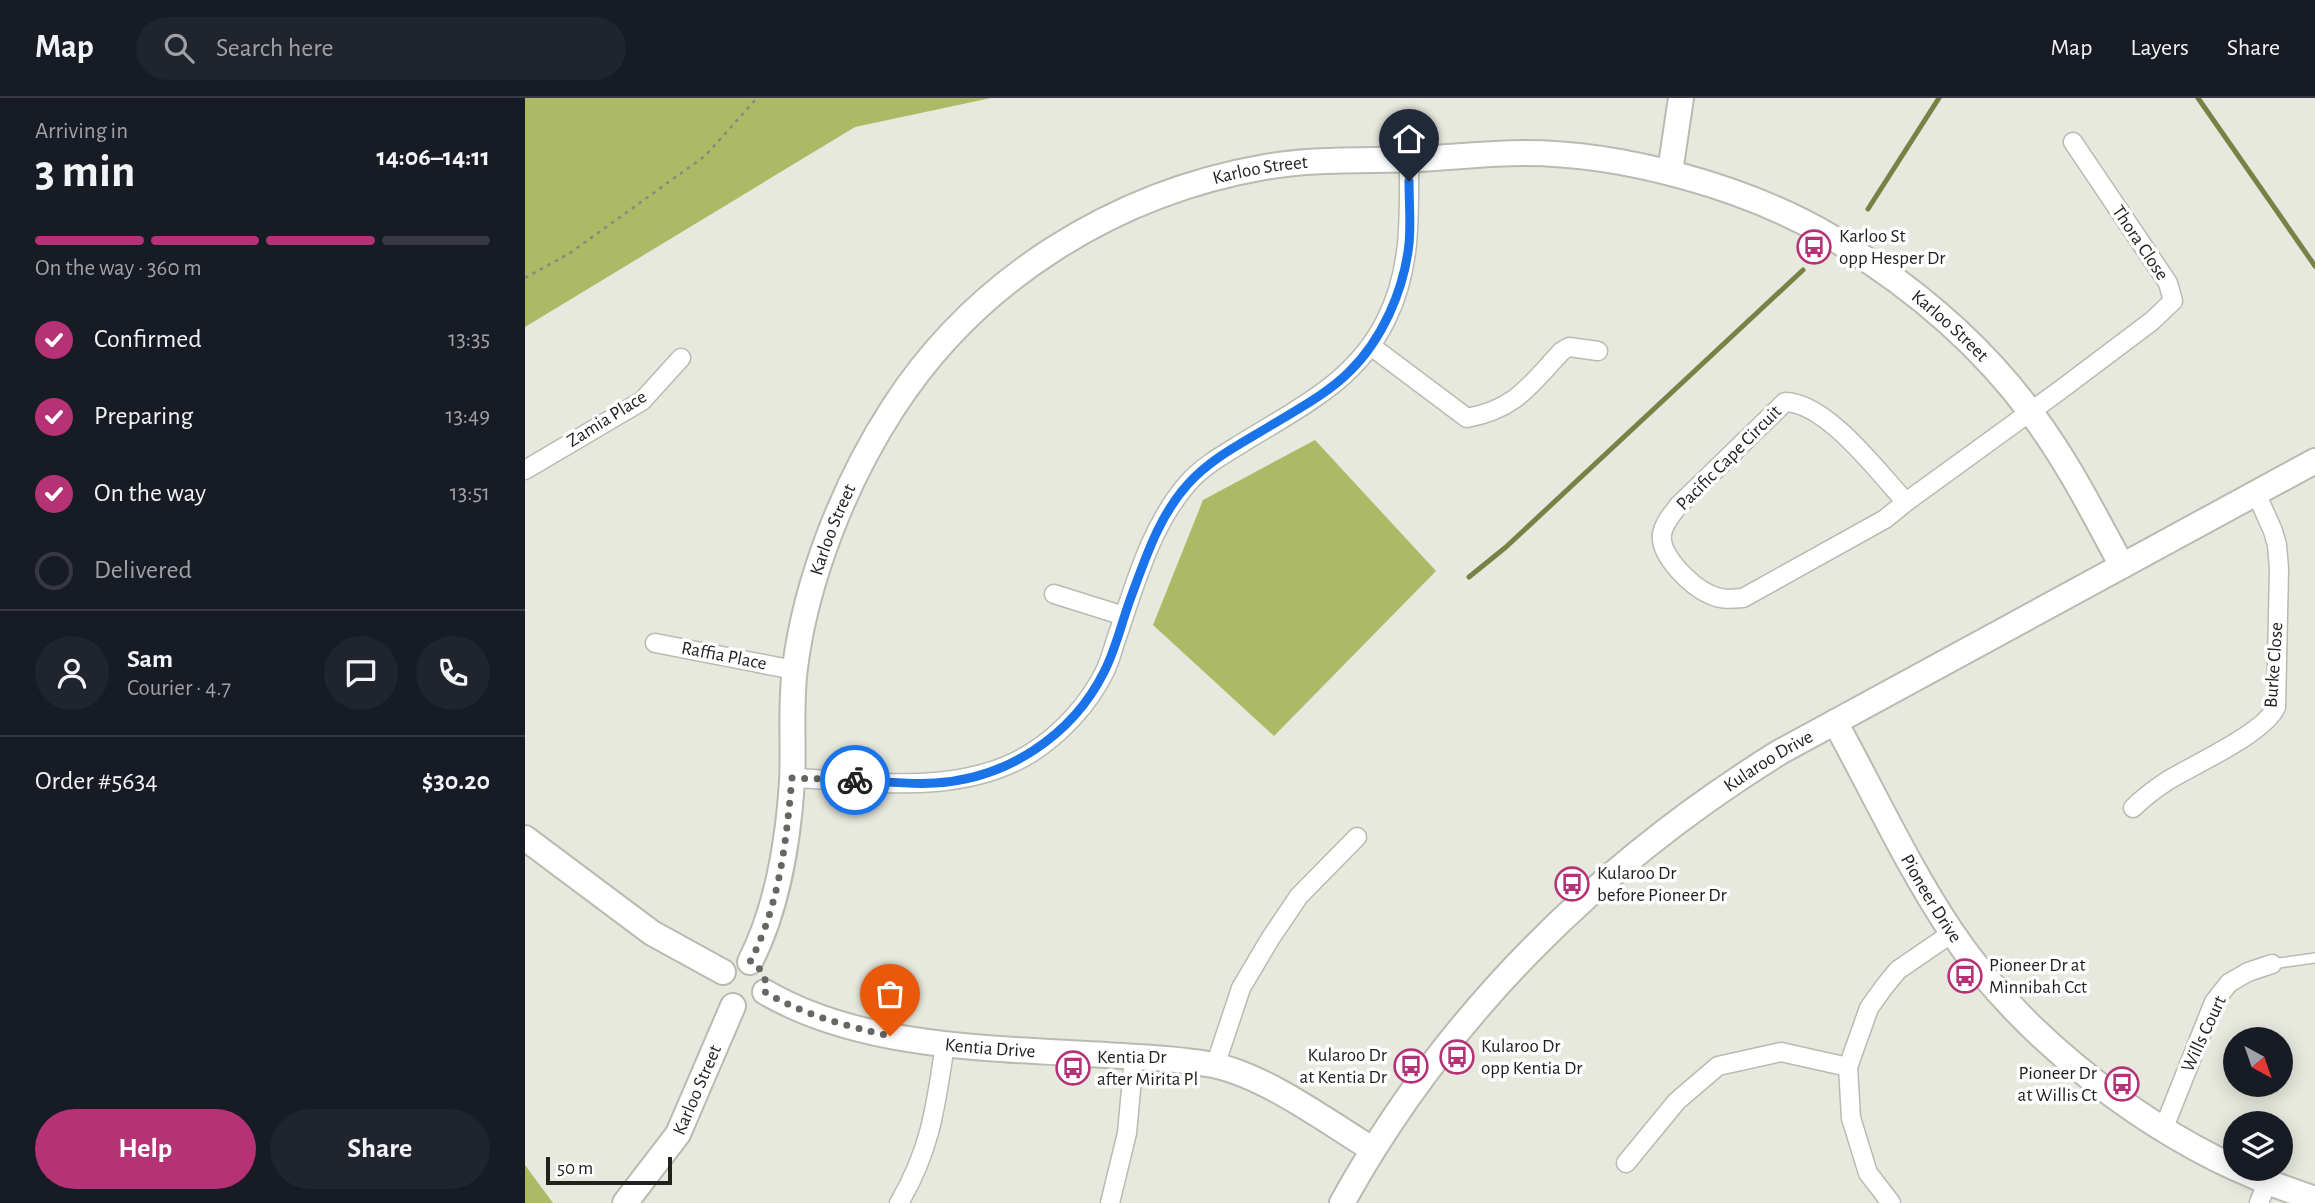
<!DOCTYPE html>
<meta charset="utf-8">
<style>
body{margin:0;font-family:"Alegreya Sans",sans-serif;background:#20242c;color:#f1f3f6;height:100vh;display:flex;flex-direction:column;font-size:26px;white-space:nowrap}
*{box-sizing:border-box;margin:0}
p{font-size:23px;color:#9ea1a6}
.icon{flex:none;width:38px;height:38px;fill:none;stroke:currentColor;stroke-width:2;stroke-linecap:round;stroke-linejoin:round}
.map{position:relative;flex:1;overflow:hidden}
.panel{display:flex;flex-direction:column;background:#171b24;width:525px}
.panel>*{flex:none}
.needle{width:46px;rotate:140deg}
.fabs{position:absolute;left:1698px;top:929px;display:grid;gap:14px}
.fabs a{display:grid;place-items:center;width:70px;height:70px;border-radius:50%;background:#171b24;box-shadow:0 4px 18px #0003;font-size:35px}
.scale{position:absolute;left:21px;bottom:18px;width:126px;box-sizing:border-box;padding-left:7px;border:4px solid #21211d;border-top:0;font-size:19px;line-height:24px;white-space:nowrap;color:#21211d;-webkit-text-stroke:5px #fff;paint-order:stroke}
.pin{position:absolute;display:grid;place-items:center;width:60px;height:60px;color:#fff;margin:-72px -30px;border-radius:50% 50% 50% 0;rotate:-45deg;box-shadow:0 0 7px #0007}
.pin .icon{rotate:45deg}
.courier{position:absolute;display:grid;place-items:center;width:70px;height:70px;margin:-35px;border:5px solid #1a73e8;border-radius:50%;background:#fff;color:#222;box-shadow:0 2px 9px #0007}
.headline em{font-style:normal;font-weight:700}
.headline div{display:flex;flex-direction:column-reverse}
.headline{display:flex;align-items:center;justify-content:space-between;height:119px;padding:0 35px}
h1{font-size:46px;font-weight:700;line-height:52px}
.bar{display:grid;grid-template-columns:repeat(4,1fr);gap:10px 7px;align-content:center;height:84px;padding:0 35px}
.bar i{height:9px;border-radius:5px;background:#363941}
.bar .current{background:#b63277}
.bar p{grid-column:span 4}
.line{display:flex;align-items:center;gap:18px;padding:0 35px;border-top:2px solid #363941}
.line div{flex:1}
.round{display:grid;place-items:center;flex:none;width:74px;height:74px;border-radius:37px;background:#20242c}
ol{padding:0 35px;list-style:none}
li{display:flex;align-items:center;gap:21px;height:77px}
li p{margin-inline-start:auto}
li .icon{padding:7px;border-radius:50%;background:#b63277;color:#fff;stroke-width:4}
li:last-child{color:#9ea1a6}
li i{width:38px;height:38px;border:4px solid #363941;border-radius:50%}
.primary-button{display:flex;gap:14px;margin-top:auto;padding:14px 35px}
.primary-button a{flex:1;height:80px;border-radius:42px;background:#b63277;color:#fff;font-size:28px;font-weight:700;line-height:80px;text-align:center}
.primary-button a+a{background:#20242c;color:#f1f3f6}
header{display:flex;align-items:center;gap:42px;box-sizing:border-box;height:98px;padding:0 35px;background:#171b24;border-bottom:2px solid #363941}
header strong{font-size:33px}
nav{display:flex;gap:38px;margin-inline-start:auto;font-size:24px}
.search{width:490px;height:63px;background:#20242c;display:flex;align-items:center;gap:18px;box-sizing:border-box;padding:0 24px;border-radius:38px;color:#9ea1a6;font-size:26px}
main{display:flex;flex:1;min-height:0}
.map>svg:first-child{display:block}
</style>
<header>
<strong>Map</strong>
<div class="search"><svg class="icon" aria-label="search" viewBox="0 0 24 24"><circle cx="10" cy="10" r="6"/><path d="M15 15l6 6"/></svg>Search here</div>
<nav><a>Map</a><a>Layers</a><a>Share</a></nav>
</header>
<main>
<section class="panel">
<div class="headline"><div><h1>3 min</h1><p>Arriving in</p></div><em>14:06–14:11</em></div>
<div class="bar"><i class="current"></i><i class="current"></i><i class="current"></i><i></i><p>On the way · 360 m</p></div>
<ol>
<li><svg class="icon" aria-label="check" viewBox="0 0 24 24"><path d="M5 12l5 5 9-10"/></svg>Confirmed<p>13:35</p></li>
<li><svg class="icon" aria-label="check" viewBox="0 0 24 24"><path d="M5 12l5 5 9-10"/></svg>Preparing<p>13:49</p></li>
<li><svg class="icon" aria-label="check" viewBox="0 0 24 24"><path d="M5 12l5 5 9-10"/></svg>On the way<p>13:51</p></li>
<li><i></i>Delivered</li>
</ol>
<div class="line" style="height:126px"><a class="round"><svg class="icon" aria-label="person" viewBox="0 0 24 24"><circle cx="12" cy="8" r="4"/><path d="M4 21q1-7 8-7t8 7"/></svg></a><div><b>Sam</b><p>Courier · 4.7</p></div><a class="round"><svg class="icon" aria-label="chat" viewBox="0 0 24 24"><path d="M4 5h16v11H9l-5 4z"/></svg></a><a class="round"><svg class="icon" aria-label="phone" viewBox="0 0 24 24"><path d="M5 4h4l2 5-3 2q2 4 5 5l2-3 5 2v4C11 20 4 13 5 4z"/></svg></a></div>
<div class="line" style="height:91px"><div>Order #5634</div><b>$30.20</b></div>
<div class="primary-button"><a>Help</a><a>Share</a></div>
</section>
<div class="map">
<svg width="1790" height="1105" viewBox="0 0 1790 1105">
<rect width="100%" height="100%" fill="#e7e9de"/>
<g fill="#acba65">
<polygon points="0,0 466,0 330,29 0,229"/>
<polygon points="790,342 911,473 749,638 628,527 678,402"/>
<polygon points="0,1067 28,1105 0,1105"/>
</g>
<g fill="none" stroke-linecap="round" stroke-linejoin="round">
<g stroke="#788245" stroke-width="5">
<polyline points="1673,0 1790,168"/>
<polyline points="1343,111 1414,0"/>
<polyline points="944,479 981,449 1278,172"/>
</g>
<defs>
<polyline id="lane" points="1747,866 1790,860"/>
<g id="street">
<path d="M846 248 942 320C991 311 1005 287 1037 253L1044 249 1073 253"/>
<polyline points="0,372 117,303 156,260"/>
<path d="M1381 404 1360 421 1218 500C1207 501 1197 502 1186 497 1167 489 1134 458 1137 436 1139 424 1147 417 1153 408L1260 304C1302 305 1352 373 1381 404L1534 293 1627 223 1648 203 1643 185 1548 44"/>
<polyline points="529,496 599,518"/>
<polyline points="130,545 269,572"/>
<path d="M267 680C346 683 435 699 506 655 536 636 564 606 580 573 586 561 589 546 594 533 611 483 627 426 663 385 677 369 696 358 714 347 770 312 830 285 861 222 887 170 884 118 884 61"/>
<path d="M1608 710C1619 699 1630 691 1642 683 1668 667 1740 635 1751 609L1754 471 1752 447 1748 433 1731 395"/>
<polyline points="690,968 716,890 745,841 774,798 832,739"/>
<polyline points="1638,1032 1689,904 1704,885 1723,874 1747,866"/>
<polyline points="1101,1065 1152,1003 1193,968 1256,954 1323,969"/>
<path d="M374 1105C406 1051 411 1007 420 946"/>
<polyline points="585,1105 602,1035 609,959"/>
<polyline points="1366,1105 1343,1075 1326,1020 1323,969 1344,910 1359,889 1373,872 1427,835"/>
<polyline points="1734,1105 1742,1084"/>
</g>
<g id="secondary">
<polyline points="1145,74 1156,0"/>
<path id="s1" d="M1310 624C1348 693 1382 767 1426 833 1492 932 1603 1020 1710 1070"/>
<polyline points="0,740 127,835 198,874"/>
<path id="s2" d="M225 864C253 809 263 745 267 684 269 646 265 608 270 570 281 481 320 384 368 310 451 181 590 95 740 69 791 60 844 63 895 61 930 59 965 55 999 55 1098 55 1221 89 1306 139 1383 185 1454 244 1507 316 1543 364 1569 416 1597 468"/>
<path id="s3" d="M240 894C343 954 482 950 598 958 628 960 658 961 688 967 741 978 801 1023 847 1051"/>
<polyline points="1713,1071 1742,1084 1790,1101"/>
<path id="s4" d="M100 1105 153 1036 208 908"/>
<path id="s5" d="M817 1105C920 918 1074 766 1255 654L1790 363"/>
</g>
</defs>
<use href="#lane" stroke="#b8bbb0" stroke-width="12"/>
<use href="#street" stroke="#b8bbb0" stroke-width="21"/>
<use href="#secondary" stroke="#b8bbb0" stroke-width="28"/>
<polyline stroke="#888982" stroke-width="2.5" stroke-dasharray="3.5 5" stroke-linecap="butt" points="0,180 45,155 180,58 232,0"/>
<use href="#lane" stroke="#fff" stroke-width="9"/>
<use href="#street" stroke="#fff" stroke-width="18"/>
<use href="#secondary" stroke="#fff" stroke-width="24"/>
</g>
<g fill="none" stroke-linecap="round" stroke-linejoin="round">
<path stroke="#666761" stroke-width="7" stroke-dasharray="0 12.6" d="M330 682 267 680C261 744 255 806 225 864 238 871 242 879 240 894 281 918 319 927 365 938"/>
<path stroke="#1a73e8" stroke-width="9" d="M330 682C356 683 384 687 410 685 481 681 547 638 579 574 591 551 597 523 606 499 621 459 634 418 663 386 685 361 717 345 745 328 771 312 802 296 824 274 857 242 879 192 884 146 886 126 884 104 884 83"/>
</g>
<defs>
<symbol id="bus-ring" viewBox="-11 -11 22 22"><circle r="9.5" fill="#fff" stroke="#b63277" stroke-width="1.5"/><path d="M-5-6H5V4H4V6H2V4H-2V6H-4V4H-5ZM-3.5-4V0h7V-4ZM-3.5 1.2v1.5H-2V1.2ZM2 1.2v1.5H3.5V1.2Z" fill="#b63277"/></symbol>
</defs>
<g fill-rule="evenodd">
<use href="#bus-ring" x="1270" y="130" width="38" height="38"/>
<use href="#bus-ring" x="1028" y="767" width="38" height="38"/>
<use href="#bus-ring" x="1421" y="859" width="38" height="38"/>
<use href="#bus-ring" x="913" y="940" width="38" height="38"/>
<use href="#bus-ring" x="867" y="949" width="38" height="38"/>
<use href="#bus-ring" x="529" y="951" width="38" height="38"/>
<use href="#bus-ring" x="1578" y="967" width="38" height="38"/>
</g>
<g text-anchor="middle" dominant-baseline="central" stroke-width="7" stroke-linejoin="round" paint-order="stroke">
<g font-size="19" fill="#21211d" stroke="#fff">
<text stroke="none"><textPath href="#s2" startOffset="1031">Karloo Street</textPath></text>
<text transform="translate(1615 145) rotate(56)">Thora Close</text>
<text stroke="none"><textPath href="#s2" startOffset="1766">Karloo Street</textPath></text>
<text transform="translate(82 321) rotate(-32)">Zamia Place</text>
<text transform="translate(1204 360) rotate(-45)">Pacific Cape Circuit</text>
<text stroke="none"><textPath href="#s2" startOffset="444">Karloo Street</textPath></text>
<text transform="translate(199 558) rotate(11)">Raffia Place</text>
<text transform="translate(1749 567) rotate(-86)">Burke Close</text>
<text stroke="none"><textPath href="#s5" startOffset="621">Kularoo Drive</textPath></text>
<text stroke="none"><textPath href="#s1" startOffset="201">Pioneer Drive</textPath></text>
<text transform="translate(1679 936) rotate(-65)">Wills Court</text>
<text stroke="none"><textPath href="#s3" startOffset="234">Kentia Drive</textPath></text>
<text stroke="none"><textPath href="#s4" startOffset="135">Karloo Street</textPath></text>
</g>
<g font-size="19" fill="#21211d" stroke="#fff" text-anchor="start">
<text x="1314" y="138">Karloo St<tspan x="1314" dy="22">opp Hesper Dr</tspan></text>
<text x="1072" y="775">Kularoo Dr<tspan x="1072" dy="22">before Pioneer Dr</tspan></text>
<text x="1464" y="867">Pioneer Dr at<tspan x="1464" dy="22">Minnibah Cct</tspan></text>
<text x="956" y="948">Kularoo Dr<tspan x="956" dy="22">opp Kentia Dr</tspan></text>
<text x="862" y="957" text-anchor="end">Kularoo Dr<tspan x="862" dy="22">at Kentia Dr</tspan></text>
<text x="572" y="959">Kentia Dr<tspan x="572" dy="22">after Mirita Pl</tspan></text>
<text x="1572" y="975" text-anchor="end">Pioneer Dr<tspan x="1572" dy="22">at Willis Ct</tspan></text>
</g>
</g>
</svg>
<div class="fabs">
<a><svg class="needle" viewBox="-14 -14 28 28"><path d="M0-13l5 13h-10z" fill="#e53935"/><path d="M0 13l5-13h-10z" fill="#9ea1a6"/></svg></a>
<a><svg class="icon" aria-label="layers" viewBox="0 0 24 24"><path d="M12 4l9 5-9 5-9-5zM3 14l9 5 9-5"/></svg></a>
</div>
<div class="scale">50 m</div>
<div class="pin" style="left:365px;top:938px;background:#ea580c"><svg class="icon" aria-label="bag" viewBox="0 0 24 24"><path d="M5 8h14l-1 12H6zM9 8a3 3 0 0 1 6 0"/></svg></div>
<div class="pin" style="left:884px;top:83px;background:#1f2937"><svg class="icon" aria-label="home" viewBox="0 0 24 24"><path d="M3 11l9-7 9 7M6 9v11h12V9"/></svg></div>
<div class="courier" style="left:330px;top:682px"><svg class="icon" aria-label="bike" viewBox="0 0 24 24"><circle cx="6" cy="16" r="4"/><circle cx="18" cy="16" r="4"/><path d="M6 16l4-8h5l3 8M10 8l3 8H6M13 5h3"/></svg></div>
</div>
</main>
